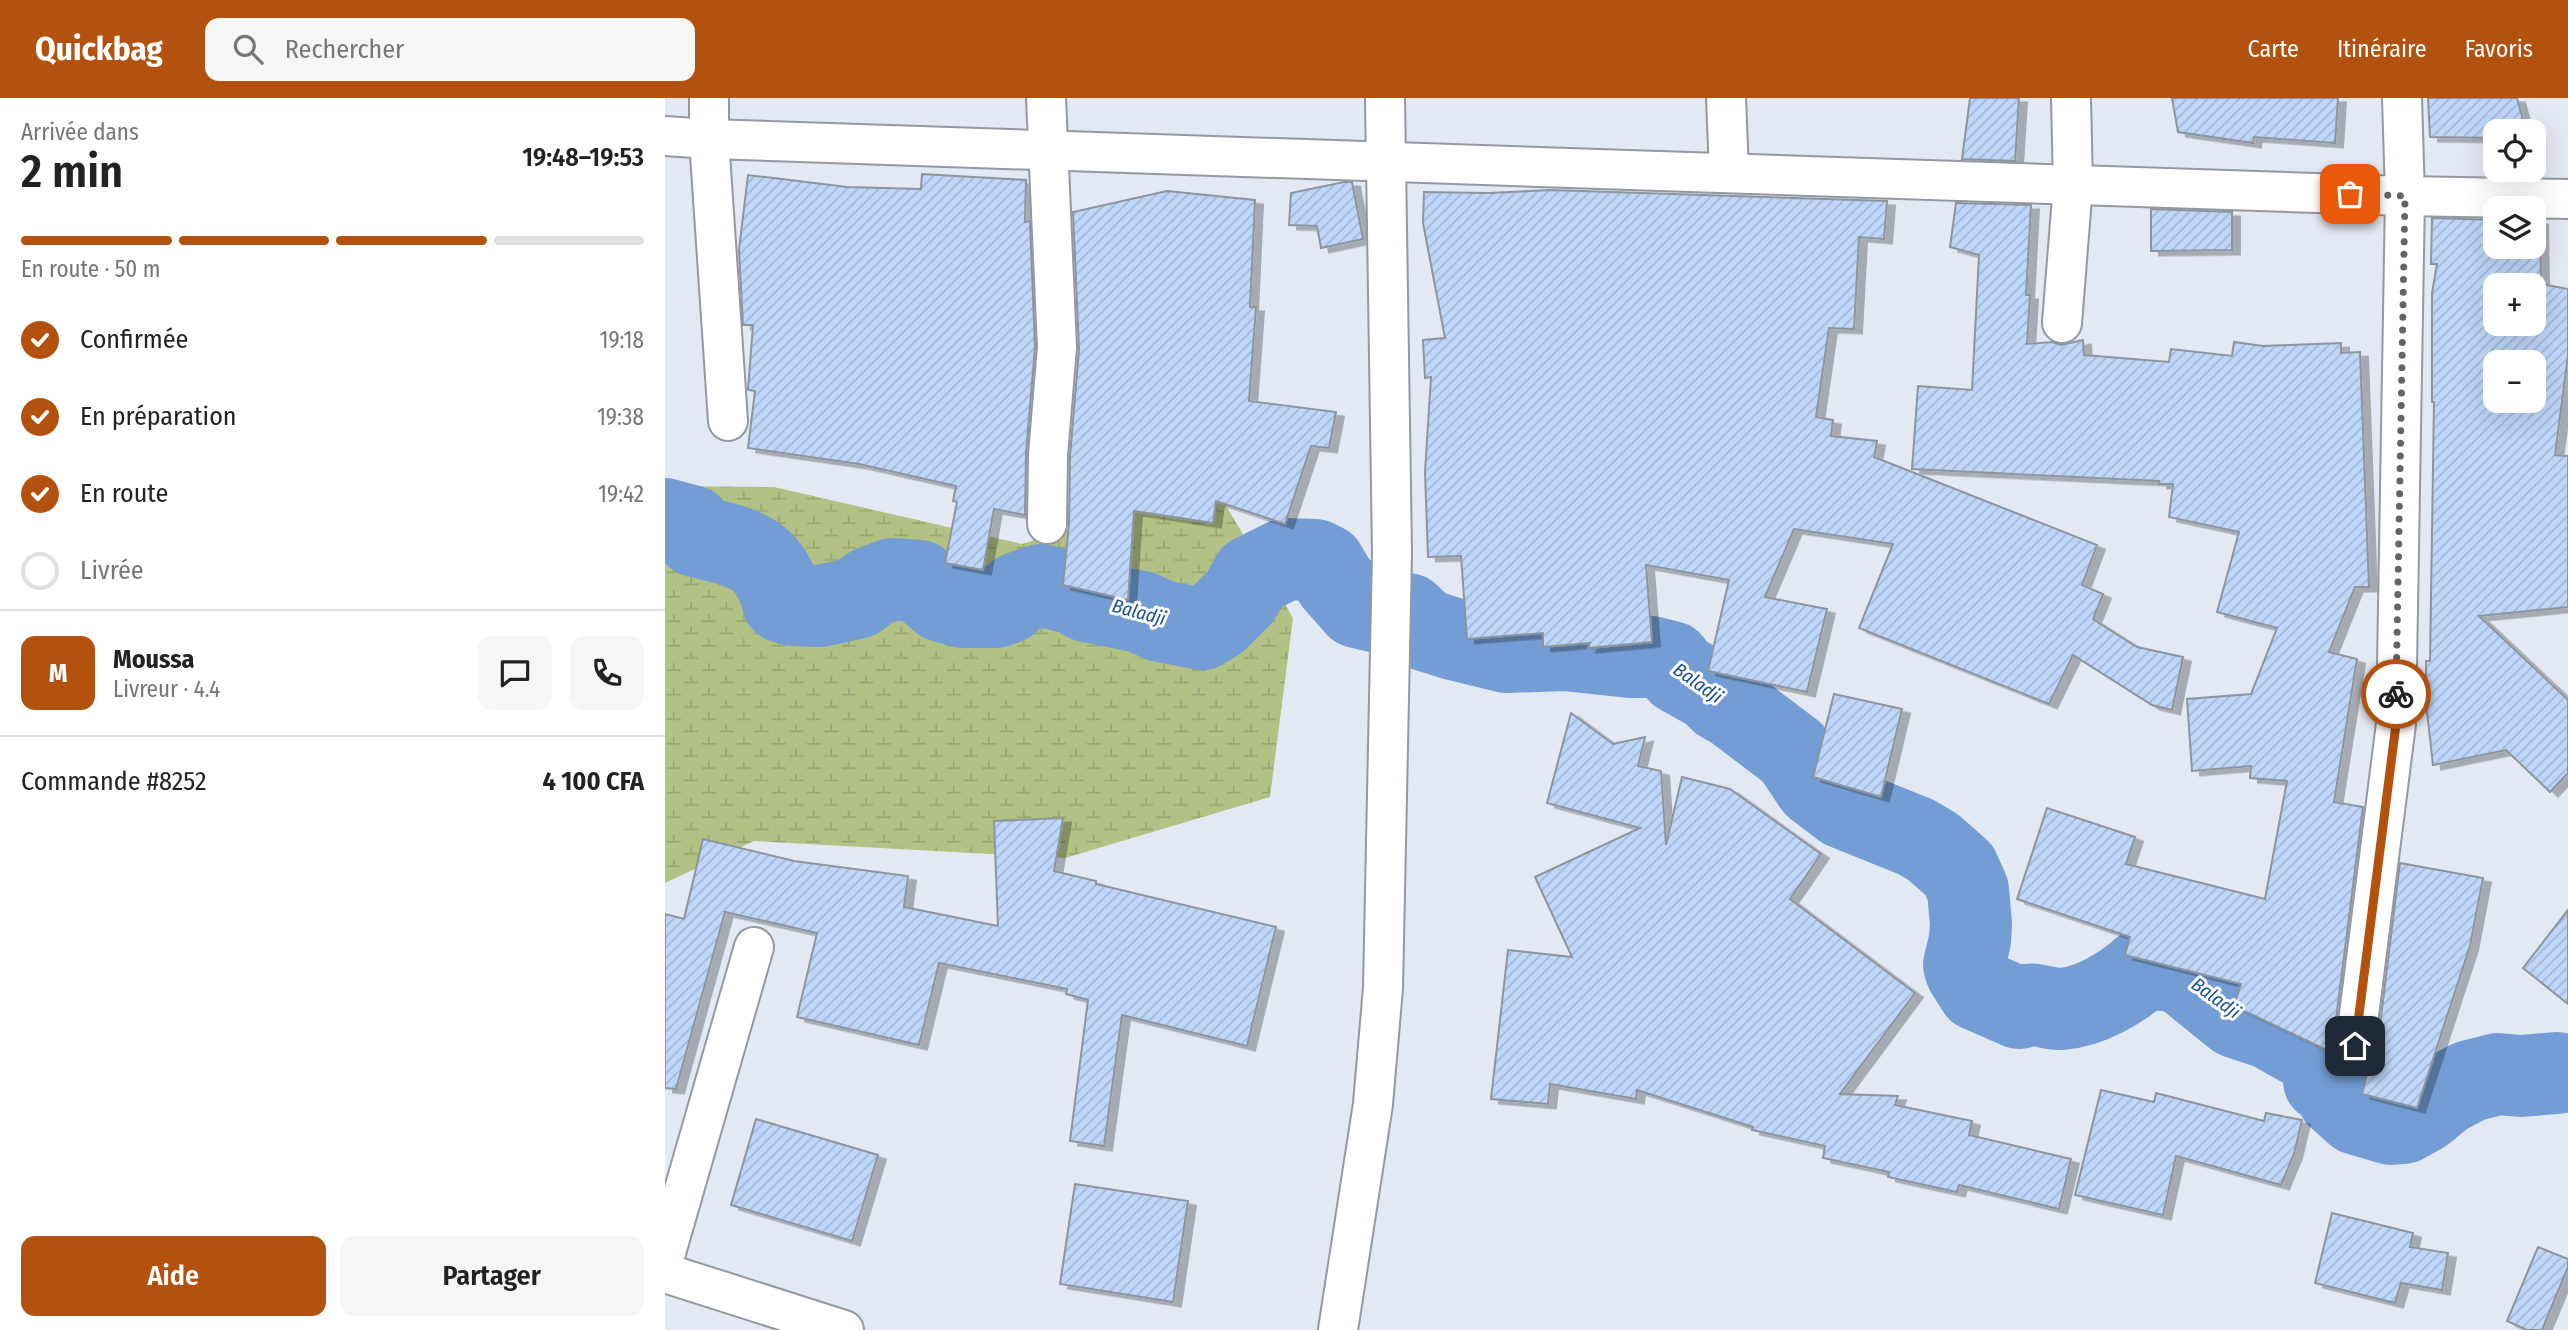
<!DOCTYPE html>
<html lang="fr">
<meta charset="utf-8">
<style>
body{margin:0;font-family:"Fira Sans Condensed",sans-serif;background:#f6f6f6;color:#222;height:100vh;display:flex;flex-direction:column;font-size:26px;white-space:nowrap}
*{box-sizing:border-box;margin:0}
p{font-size:23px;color:#767676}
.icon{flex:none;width:38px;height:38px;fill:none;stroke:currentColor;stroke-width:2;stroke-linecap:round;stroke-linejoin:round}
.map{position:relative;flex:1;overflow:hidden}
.side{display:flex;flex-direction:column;background:#fff;width:665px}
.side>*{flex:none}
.fabs{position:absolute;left:1818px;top:21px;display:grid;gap:14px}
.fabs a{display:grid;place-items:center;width:63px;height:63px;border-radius:14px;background:#fff;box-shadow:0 7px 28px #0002;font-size:35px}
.pin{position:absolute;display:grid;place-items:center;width:60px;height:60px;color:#fff;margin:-30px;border-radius:14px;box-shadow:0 4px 10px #0006}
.courier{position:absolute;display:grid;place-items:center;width:70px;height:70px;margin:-35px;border:5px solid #b3520f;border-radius:50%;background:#fff;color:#222;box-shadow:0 2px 9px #0007}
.head em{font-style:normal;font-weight:600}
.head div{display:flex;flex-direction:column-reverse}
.head{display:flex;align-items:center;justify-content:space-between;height:119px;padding:0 21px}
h1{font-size:46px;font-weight:600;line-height:52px}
.bar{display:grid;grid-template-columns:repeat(4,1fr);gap:10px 7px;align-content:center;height:84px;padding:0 21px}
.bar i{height:9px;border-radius:5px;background:#e0e0e0}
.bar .selected{background:#b3520f}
.bar p{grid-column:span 4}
.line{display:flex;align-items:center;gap:18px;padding:0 21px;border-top:2px solid #e0e0e0}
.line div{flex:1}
.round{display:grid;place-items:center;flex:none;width:74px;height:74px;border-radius:14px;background:#f6f6f6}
ol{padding:0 21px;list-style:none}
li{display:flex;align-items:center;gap:21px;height:77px}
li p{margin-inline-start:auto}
li .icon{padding:7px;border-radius:50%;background:#b3520f;color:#fff;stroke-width:4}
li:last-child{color:#767676}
li i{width:38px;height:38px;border:4px solid #e0e0e0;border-radius:50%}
.button{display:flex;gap:14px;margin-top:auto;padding:14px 21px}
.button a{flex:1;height:80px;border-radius:14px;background:#b3520f;color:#fff;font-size:28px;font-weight:600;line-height:80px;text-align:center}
.button a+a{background:#f6f6f6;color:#222}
header{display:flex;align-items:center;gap:42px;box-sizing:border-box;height:98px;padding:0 35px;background:#b3520f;color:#fff}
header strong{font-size:33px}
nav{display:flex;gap:38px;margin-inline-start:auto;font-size:24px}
.search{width:490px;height:63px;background:#f6f6f6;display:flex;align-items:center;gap:18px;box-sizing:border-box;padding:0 24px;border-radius:14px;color:#767676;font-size:26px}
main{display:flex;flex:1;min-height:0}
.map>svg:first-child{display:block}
</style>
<header>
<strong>Quickbag</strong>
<div class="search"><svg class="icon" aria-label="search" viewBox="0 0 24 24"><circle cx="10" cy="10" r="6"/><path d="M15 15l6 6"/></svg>Rechercher</div>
<nav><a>Carte</a><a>Itinéraire</a><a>Favoris</a></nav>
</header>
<main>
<section class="side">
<div class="head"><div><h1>2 min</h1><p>Arrivée dans</p></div><em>19:48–19:53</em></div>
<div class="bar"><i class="selected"></i><i class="selected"></i><i class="selected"></i><i></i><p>En route · 50 m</p></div>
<ol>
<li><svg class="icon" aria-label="check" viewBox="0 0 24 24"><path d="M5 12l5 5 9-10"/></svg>Confirmée<p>19:18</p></li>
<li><svg class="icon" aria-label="check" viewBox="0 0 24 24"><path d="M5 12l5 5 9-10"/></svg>En préparation<p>19:38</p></li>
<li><svg class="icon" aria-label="check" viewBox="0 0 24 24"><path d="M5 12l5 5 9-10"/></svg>En route<p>19:42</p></li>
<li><i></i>Livrée</li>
</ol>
<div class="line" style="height:126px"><b class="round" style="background:#b3520f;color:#fff">M</b><div><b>Moussa</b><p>Livreur · 4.4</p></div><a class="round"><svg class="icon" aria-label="chat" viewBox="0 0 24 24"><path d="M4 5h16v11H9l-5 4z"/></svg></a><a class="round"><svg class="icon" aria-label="phone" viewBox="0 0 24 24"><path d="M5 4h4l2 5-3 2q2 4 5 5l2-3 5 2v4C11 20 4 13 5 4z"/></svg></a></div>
<div class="line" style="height:91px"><div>Commande #8252</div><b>4 100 CFA</b></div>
<div class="button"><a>Aide</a><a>Partager</a></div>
</section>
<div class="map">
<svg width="1903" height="1232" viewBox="0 0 1903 1232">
<defs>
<pattern id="wetland-marsh" width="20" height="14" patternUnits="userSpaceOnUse" patternTransform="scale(1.75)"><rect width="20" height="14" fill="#b2c285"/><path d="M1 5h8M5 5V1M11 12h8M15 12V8" fill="none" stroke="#98a673"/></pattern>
<pattern id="building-hatch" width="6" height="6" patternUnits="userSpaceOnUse" patternTransform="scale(1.75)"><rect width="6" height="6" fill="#bed6f9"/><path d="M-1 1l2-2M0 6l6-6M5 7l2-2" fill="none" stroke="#a3b7d5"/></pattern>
<filter id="shadow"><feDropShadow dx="8" dy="4.5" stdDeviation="0" flood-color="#0004"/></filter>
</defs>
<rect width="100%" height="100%" fill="#e3e9f3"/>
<polygon fill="url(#wetland-marsh)" points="548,386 628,520 605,699 400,760 89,743 0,785 0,388 109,389 357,446"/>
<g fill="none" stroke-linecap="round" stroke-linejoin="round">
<polyline stroke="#59779e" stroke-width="14" points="1903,968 1892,975 1903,982"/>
<path stroke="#739dd4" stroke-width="82" d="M0 421 26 428 31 438C77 450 105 452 118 504L128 507 155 508 192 500 206 489 227 481 254 483 277 503 298 509H330L342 505 353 495 376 487 410 496 422 503 476 514 496 523 537 531 552 522 576 498 587 478 621 461 650 462 660 467 670 484 692 509 709 513 743 516 760 532 792 542 841 554 900 552 966 559H986L1006 564 1014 575 1046 593 1056 603 1070 611 1128 655 1150 688 1179 710 1251 739 1268 749 1294 772 1303 792 1306 826 1305 842 1299 867 1301 873 1313 892 1354 910C1367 901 1381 912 1396 911 1425 909 1457 890 1478 871L1502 872 1518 876 1571 919 1604 930 1656 959 1659 969V983L1670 990 1673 999 1692 1016 1726 1026 1738 1025 1758 1014 1780 996 1805 983 1833 976 1856 978 1892 975"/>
</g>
<g fill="url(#building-hatch)" stroke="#8e949d" stroke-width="2" fill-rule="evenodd" filter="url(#shadow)">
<polygon points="1305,0 1354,0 1350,63 1297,61"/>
<polygon points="1507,0 1673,0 1670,45 1589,39 1588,45 1513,34"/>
<polygon points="1763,0 1852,0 1861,33 1830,33 1830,40 1765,39"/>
<polygon points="257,76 361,82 360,124 365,123 370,249 361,355 360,417 329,411 318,472 280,465 292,404 288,403 291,388 194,366 83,350 90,293 83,292 88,227 78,227 74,152 83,77 182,89 256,91"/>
<polygon points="679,84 687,84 698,141 656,150 652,128 624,127 626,95"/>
<polygon points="885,92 1222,103 1219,141 1194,139 1189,231 1164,230 1151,319 1168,322 1166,338 1212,343 1209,359 1432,447 1417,487 1438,496 1428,521 1472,549 1518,559 1507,612 1487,607 1408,557 1384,606 1194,530 1228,446 1129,431 1100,499 1162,511 1142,594 1043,573 1064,482 981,467 987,544 923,550 925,545 878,549 878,535 802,541 796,458 763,459 760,374 766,279 760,280 758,242 780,240 758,125 759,94 824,95"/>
<polygon points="502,93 590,102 585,209 591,209 584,303 671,314 664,350 646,348 620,426 551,403 548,425 469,413 463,502 398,487 404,426 405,358 414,251 408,114"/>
<polygon points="1291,105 1366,107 1361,197 1365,197 1362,246 1388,244 1396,247 1418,242 1419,257 1504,264 1506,251 1567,258 1569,244 1598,248 1676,245 1676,255 1695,254 1704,489 1690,489 1664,554 1692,561 1669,704 1698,709 1668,945 1670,956 1569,908 1576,886 1460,857 1465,839 1352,801 1382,710 1470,739 1461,766 1600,801 1622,683 1585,680 1586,668 1527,673 1522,601 1586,596 1612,530 1552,514 1574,434 1504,419 1508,386 1494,386 1494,383 1247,371 1253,288 1307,292 1314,157 1285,149"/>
<polygon points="1486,111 1567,114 1567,152 1486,153"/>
<path d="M1767 120 1830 122V149H1869V122H1875L1876 186 1903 191V257L1890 357 1903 358V509L1814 518 1903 602V675L1885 694 1841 652 1768 667 1758 578H1761V563H1765L1769 304H1767V195L1772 166H1766ZM1830 187H1869V226H1830ZM1830 264H1869V303H1830Z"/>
<polygon points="1169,596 1237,611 1216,699 1148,679"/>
<polygon points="906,615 948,646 980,639 973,668 996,673 1001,747 1017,679 1065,691 1156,756 1125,801 1250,895 1175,996 1233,998 1230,1007 1307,1023 1304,1037 1406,1061 1394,1111 1294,1087 1292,1094 1223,1079 1224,1074 1158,1060 1160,1048 1087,1032 1088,1029 972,992 971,1001 885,986 883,1006 826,1001 843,852 907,859 870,779 975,730 882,705"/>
<polygon points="398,720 389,773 431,783 431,786 611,829 582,948 457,917 439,1048 405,1043 423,902 401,896 402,891 274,865 254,947 132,919 152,835 60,814 11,991 0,990 0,816 19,821 38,741 129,763 243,778 239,809 333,828 329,723"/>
<polygon points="1735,765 1818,780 1805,848 1752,1010 1697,996 1705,963 1712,951"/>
<polygon points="1903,812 1903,906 1858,870"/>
<polygon points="1436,992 1489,1004 1491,995 1599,1023 1601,1015 1637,1022 1629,1056 1616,1087 1511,1058 1498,1117 1410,1097"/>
<polygon points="91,1021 213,1057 187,1143 66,1107"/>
<polygon points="410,1086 523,1103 508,1204 395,1186"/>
<polygon points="1667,1115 1748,1135 1745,1149 1783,1155 1777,1192 1736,1185 1730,1205 1650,1185"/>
<polygon points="1873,1149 1903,1161 1903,1169 1877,1232 1862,1232 1842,1223"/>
</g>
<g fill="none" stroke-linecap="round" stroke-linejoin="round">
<defs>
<g id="street">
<polyline points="44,0 44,41 63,323"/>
<polyline points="381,0 392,249 383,357 382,426"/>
<polyline points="1061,0 1064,75"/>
<polyline points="0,38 44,41 1740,98 1903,101"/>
<polyline points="1397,225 1408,87 1406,0"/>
<polyline points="1690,948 1731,626 1740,98 1737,0"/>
<polyline points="0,1158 89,849"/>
<polyline points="0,1175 179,1232"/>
<polyline points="673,1232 708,1006 718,890 727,455 720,0"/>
</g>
</defs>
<use href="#street" stroke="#9398a1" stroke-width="42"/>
<use href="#street" stroke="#fff" stroke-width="38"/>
</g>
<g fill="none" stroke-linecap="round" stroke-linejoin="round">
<polyline stroke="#61656a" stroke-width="7" stroke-dasharray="0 12.6" points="1685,96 1740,98 1731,596"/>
<polyline stroke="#b3520f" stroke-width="9" points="1690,948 1731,626 1731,596"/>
</g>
<g text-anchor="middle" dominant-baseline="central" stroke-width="6" stroke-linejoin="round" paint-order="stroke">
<g font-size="19" font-style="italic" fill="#174f91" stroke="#fff">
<text transform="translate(474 514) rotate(15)">Baladji</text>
<text transform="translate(1033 585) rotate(35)">Baladji</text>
<text transform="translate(1551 900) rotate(36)">Baladji</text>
</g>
</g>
</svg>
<div class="fabs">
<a><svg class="icon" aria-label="locate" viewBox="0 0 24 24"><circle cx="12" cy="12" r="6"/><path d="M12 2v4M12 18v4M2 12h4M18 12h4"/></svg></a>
<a><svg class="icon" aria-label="layers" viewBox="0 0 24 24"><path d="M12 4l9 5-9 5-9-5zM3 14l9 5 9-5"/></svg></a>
<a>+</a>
<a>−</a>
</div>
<div class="pin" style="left:1685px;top:96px;background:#ea580c"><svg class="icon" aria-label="bag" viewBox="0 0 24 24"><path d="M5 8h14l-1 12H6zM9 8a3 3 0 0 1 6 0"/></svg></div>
<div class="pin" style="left:1690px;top:948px;background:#1f2937"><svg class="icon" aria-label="home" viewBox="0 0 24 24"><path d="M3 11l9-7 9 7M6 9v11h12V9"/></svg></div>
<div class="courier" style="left:1731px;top:596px"><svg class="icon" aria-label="bike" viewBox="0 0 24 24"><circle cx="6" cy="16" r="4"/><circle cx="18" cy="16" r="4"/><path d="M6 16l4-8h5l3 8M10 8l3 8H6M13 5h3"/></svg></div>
</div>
</main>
